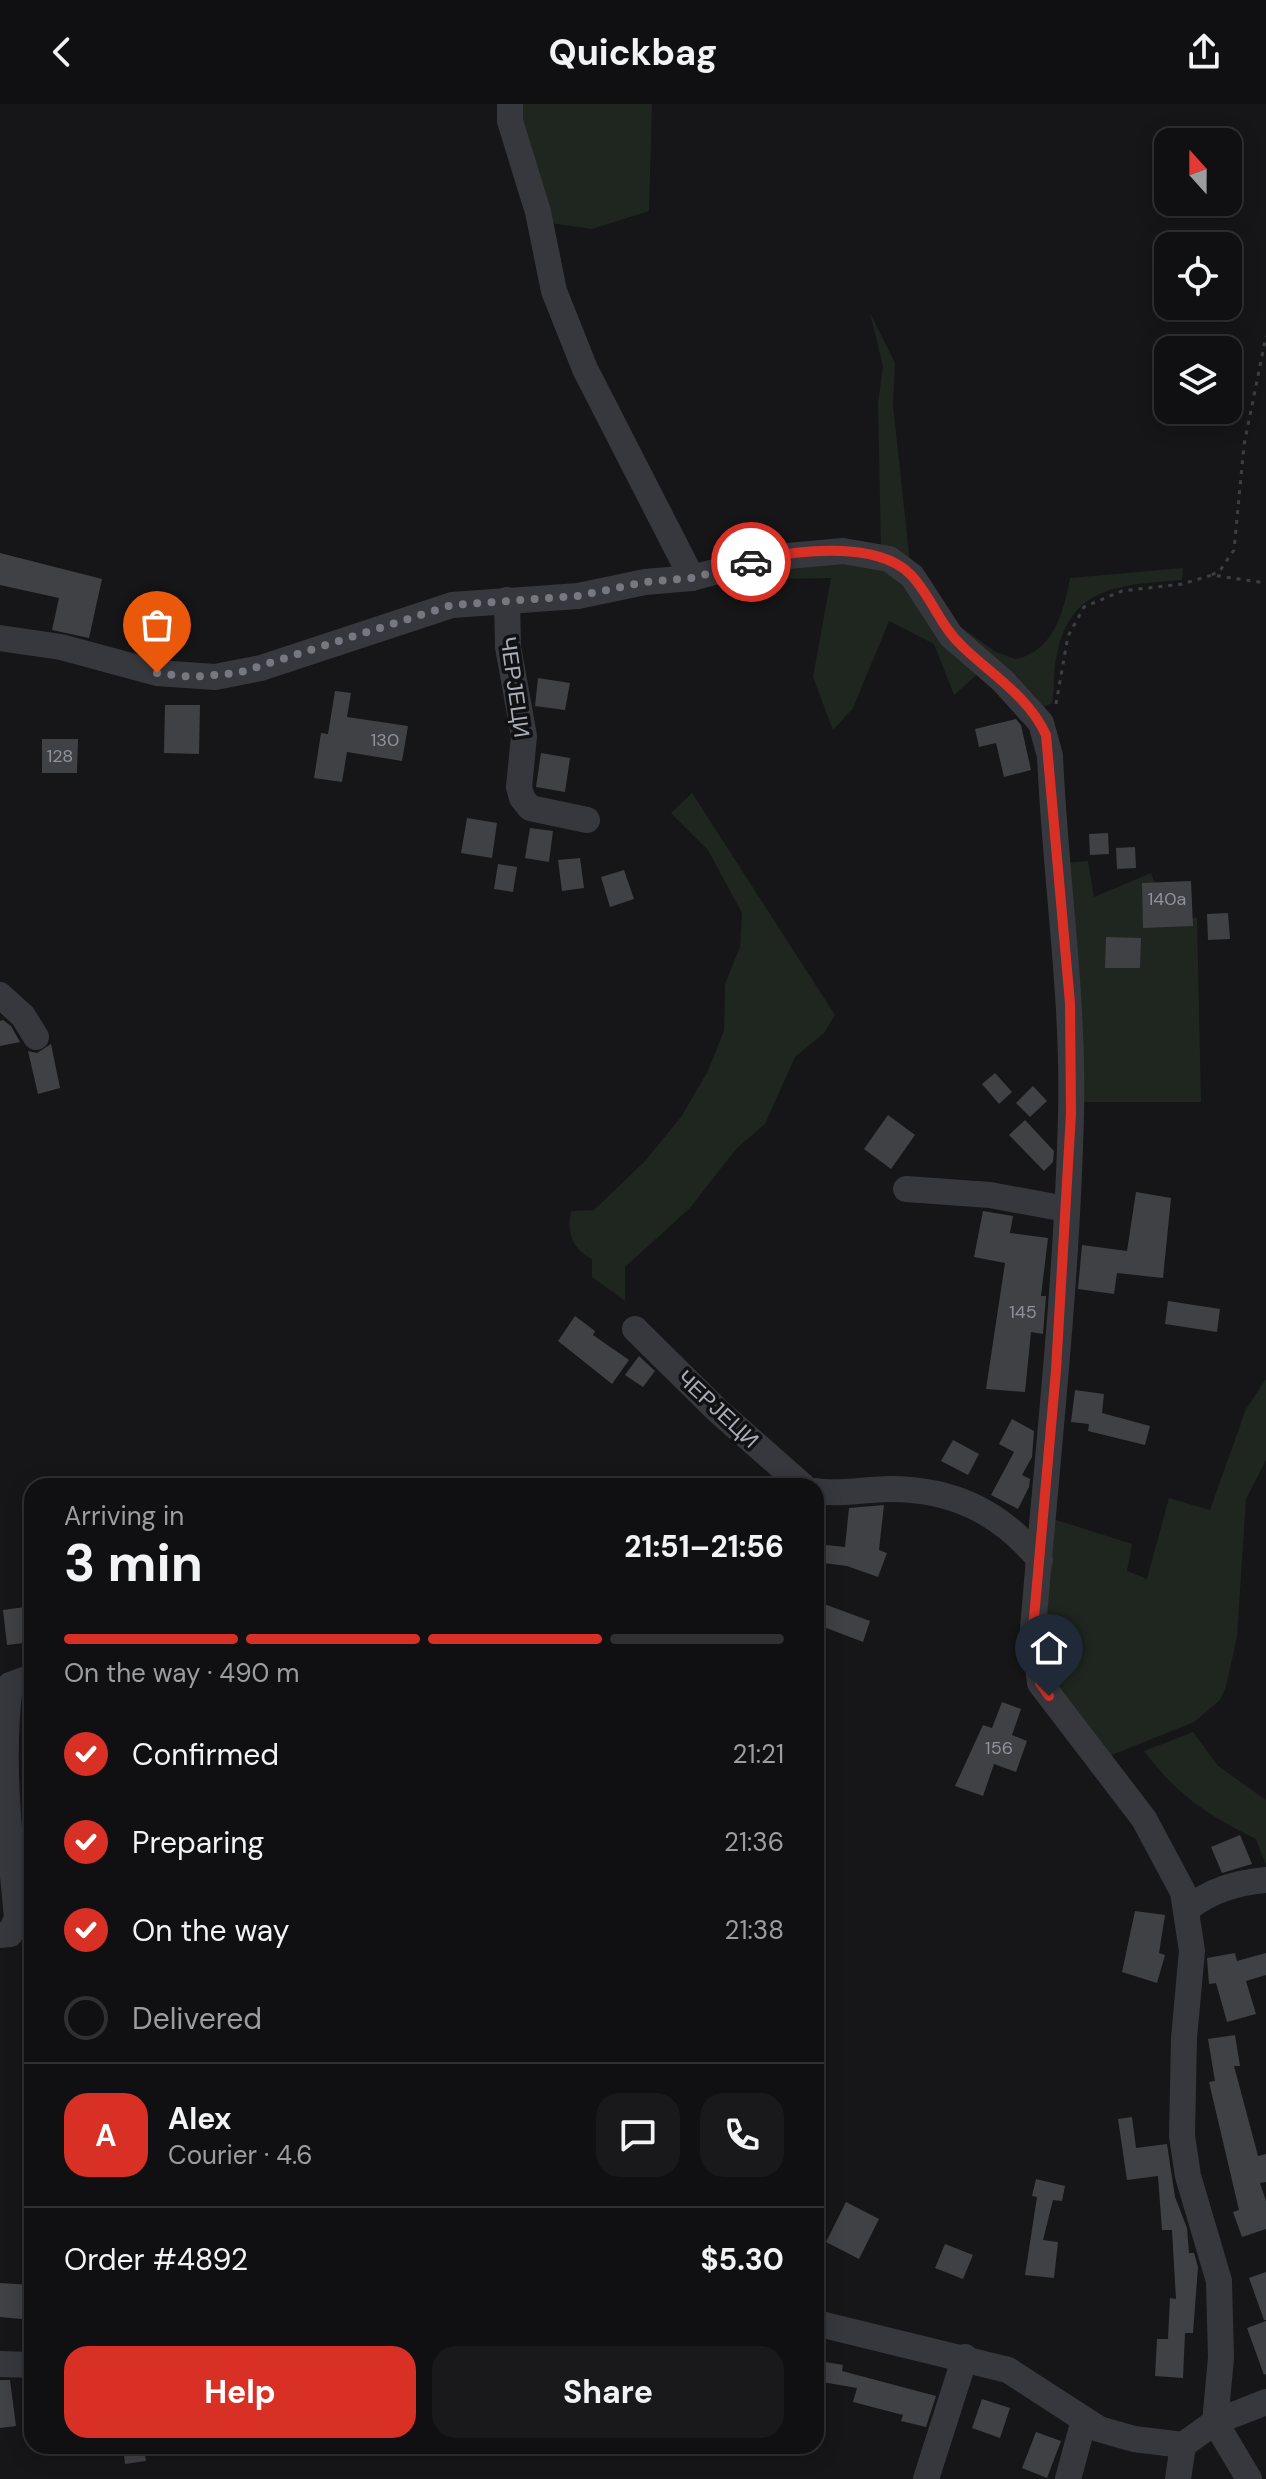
<!DOCTYPE html>
<meta charset="utf-8">
<style>
body{margin:0;font-family:"DM Sans",sans-serif;background:#19191b;color:#f1f3f6;height:100vh;display:flex;flex-direction:column;font-size:30px;white-space:nowrap}
*{box-sizing:border-box;margin:0}
p{font-size:26px;color:#9c9d9f}
.icon{flex:none;width:44px;height:44px;fill:none;stroke:currentColor;stroke-width:2;stroke-linecap:round;stroke-linejoin:round}
.map{position:relative;flex:1;overflow:hidden}
.panel{position:absolute;left:24px;top:1374px;width:800px;height:976px;display:flex;flex-direction:column;background:#101012;border-radius:24px;box-shadow:0 4px 20px #0003,0 0 0 2px #303032}
.panel>*{flex:none}
.needle{width:52px;rotate:339deg}
.tools{position:absolute;left:1154px;top:24px;display:grid;gap:16px}
.tools a{display:grid;place-items:center;width:88px;height:88px;border-radius:16px;background:#101012;box-shadow:0 4px 20px #0003,0 0 0 2px #303032;font-size:40px}
.pin{position:absolute;display:grid;place-items:center;width:68px;height:68px;color:#fff;margin:-82px -34px;border-radius:50% 50% 50% 0;rotate:-45deg;box-shadow:0 0 8px #0007}
.pin .icon{rotate:45deg}
.courier{position:absolute;display:grid;place-items:center;width:80px;height:80px;margin:-40px;border:6px solid #d93025;border-radius:50%;background:#fff;color:#222;box-shadow:0 2px 10px #0007}
.summary em{font-style:normal;font-weight:700}
.summary div{display:flex;flex-direction:column-reverse}
.summary{display:flex;align-items:center;justify-content:space-between;height:136px;padding:0 40px}
h1{font-size:52px;font-weight:700;line-height:60px}
.bar{display:grid;grid-template-columns:repeat(4,1fr);gap:12px 8px;align-content:center;height:96px;padding:0 40px}
.bar i{height:10px;border-radius:6px;background:#303032}
.bar .active{background:#d93025}
.bar p{grid-column:span 4}
.line{display:flex;align-items:center;gap:20px;padding:0 40px;border-top:2px solid #303032}
.line div{flex:1}
.round{display:grid;place-items:center;flex:none;width:84px;height:84px;border-radius:24px;background:#19191b}
ol{padding:0 40px;list-style:none}
li{display:flex;align-items:center;gap:24px;height:88px}
li p{margin-inline-start:auto}
li .icon{padding:8px;border-radius:50%;background:#d93025;color:#fff;stroke-width:4}
li:last-child{color:#9c9d9f}
li i{width:44px;height:44px;border:4px solid #303032;border-radius:50%}
.action{display:flex;gap:16px;margin-top:auto;padding:16px 40px}
.action a{flex:1;height:92px;border-radius:24px;background:#d93025;color:#fff;font-size:32px;font-weight:700;line-height:92px;text-align:center}
.action a+a{background:#19191b;color:#f1f3f6}
header{display:flex;justify-content:space-between;align-items:center;height:104px;padding:0 40px;background:#101012;font-size:36px;font-weight:700}
.map>svg:first-child{display:block}
</style>
<header><svg class="icon" aria-label="back" viewBox="0 0 24 24"><path d="M15 5l-7 7 7 7"/></svg>Quickbag<svg class="icon" aria-label="share" viewBox="0 0 24 24"><path d="M12 15V3M7 8l5-5 5 5M5 13v7h14v-7"/></svg></header>
<div class="map">
<svg width="1266" height="2375" viewBox="0 0 1266 2375">
<rect width="100%" height="100%" fill="#161618"/>
<g fill="#1e261f">
<polygon points="518,0 652,0 649,107 592,125 551,119"/>
<polygon points="870,209 895,259 893,301 910,459 881,445 878,300 883,262"/>
<polygon points="849,457 899,471 981,567 954,591 934,540 889,517 853,604 833,626 813,573 831,474 775,475 770,462"/>
<path d="M1183 464 1182 476C1123 481 1072 480 1057 550 1053 566 1055 583 1052 599L1041 604 944 511 996 548 1016 555C1054 547 1064 507 1070 474Z"/>
<path d="M692 689 835 911 824 929 795 953 765 1020 736 1045 690 1104 625 1163V1197L592 1173V1155C573 1146 566 1129 571 1107L594 1106 645 1057 681 1013 708 967 724 927 725 880 740 843 742 809 708 746 671 709Z"/>
<polygon points="1088,757 1094,793 1151,769 1171,819 1197,813 1201,998 1077,998 1064,759"/>
<polygon points="1266,1275 1266,1356 1246,1395 1237,1533 1226,1582 1220,1596 1194,1618 1104,1654 1053,1579 1040,1539 1053,1415 1132,1440 1127,1467 1147,1475 1169,1394 1210,1406 1246,1305"/>
<path d="M1193 1628 1218 1662 1266 1696V1761L1256 1735C1206 1710 1178 1692 1144 1647Z"/>
</g>
<g fill="#404145">
<polygon points="0,449 102,475 89,534 52,526 59,494 0,481"/>
<polygon points="538,574 570,579 565,606 535,602"/>
<polygon points="335,587 351,589 347,613 408,622 402,657 347,648 342,678 314,674 321,629 328,630"/>
<polygon points="165,601 200,601 199,650 164,649"/>
<polygon points="1016,615 1021,621 1031,666 1004,673 996,639 979,643 975,625"/>
<polygon points="42,635 78,635 77,669 42,669"/>
<polygon points="541,649 570,654 565,688 536,683"/>
<polygon points="467,714 497,719 492,754 461,749"/>
<polygon points="530,724 553,727 549,758 525,754"/>
<polygon points="1108,729 1109,750 1090,751 1089,730"/>
<polygon points="1135,743 1136,764 1117,765 1116,744"/>
<polygon points="580,754 584,784 562,787 558,756"/>
<polygon points="498,760 517,763 513,788 494,785"/>
<polygon points="624,766 634,795 610,803 601,773"/>
<polygon points="1191,777 1193,822 1143,824 1142,779"/>
<polygon points="1228,809 1230,835 1208,836 1207,810"/>
<polygon points="1106,833 1141,834 1140,864 1105,864"/>
<polygon points="3,916 11,922 20,938 0,942 0,917"/>
<polygon points="51,940 60,984 38,990 28,947 37,949"/>
<polygon points="995,969 1012,988 999,1000 982,980"/>
<polygon points="1033,982 1047,997 1030,1013 1016,999"/>
<polygon points="888,1011 915,1031 891,1065 864,1045"/>
<polygon points="1025,1016 1054,1047 1053,1058 1044,1067 1009,1031"/>
<polygon points="1136,1088 1171,1094 1163,1174 1117,1169 1114,1190 1078,1185 1082,1141 1127,1147"/>
<polygon points="983,1107 1013,1112 1010,1129 1048,1134 1041,1192 1046,1192 1043,1230 1031,1228 1025,1288 986,1285 1005,1159 974,1153"/>
<polygon points="1168,1197 1220,1205 1217,1228 1165,1220"/>
<polygon points="575,1212 595,1227 593,1231 629,1256 612,1280 558,1237"/>
<polygon points="639,1252 655,1267 643,1283 625,1271"/>
<polygon points="1075,1286 1104,1290 1102,1309 1150,1322 1145,1341 1088,1327 1089,1320 1071,1318"/>
<polygon points="1012,1315 1034,1327 1032,1353 1022,1371 1030,1375 1029,1383 1018,1405 991,1391 1014,1348 999,1340"/>
<polygon points="953,1336 979,1350 968,1371 941,1357"/>
<polygon points="884,1401 879,1446 887,1449 878,1473 847,1462 816,1458 816,1440 845,1443 849,1404"/>
<polygon points="816,1497 870,1517 863,1538 816,1520"/>
<polygon points="32,1502 32,1538 7,1541 3,1506"/>
<polygon points="1002,1598 1021,1605 1012,1631 1027,1637 1016,1668 994,1660 983,1692 955,1682 983,1621 992,1624"/>
<polygon points="1240,1731 1252,1760 1222,1769 1211,1743"/>
<polygon points="1135,1807 1165,1811 1159,1849 1165,1851 1157,1879 1122,1868"/>
<polygon points="1235,1849 1237,1857 1266,1849 1266,1871 1246,1877 1256,1910 1227,1918 1216,1879 1209,1880 1207,1854"/>
<polygon points="1235,1931 1240,1962 1234,1962 1258,2052 1266,2050 1266,2078 1260,2079 1266,2097 1266,2125 1242,2133 1233,2108 1239,2106 1209,1978 1215,1977 1208,1935"/>
<polygon points="1132,2013 1136,2044 1167,2040 1175,2093 1187,2124 1189,2149 1194,2149 1198,2163 1193,2229 1185,2229 1183,2274 1155,2272 1157,2235 1168,2235 1170,2194 1176,2195 1172,2126 1162,2126 1158,2072 1127,2076 1118,2015"/>
<polygon points="1036,2075 1065,2082 1062,2097 1053,2096 1043,2136 1058,2138 1054,2174 1025,2171 1037,2093 1032,2092"/>
<polygon points="846,2098 879,2115 859,2155 826,2138"/>
<polygon points="945,2140 973,2151 963,2175 935,2164"/>
<polygon points="1266,2168 1266,2216 1264,2216 1249,2174"/>
<polygon points="0,2179 32,2181 32,2216 0,2213"/>
<polygon points="1266,2217 1266,2270 1264,2271 1247,2224"/>
<polygon points="819,2257 843,2261 842,2267 936,2292 926,2323 901,2317 903,2311 853,2298 857,2284 816,2277"/>
<polygon points="0,2276 10,2276 16,2322 0,2324"/>
<polygon points="982,2295 1010,2304 1000,2334 972,2324"/>
<polygon points="1036,2328 1061,2337 1047,2374 1022,2364"/>
<polygon points="123,2342 144,2342 146,2357 125,2360"/>
</g>
<g fill="none" stroke-linecap="round" stroke-linejoin="round">
<g stroke="#3d3f44" stroke-width="3" stroke-dasharray="4 6" stroke-linecap="butt">
<polyline points="1212,471 1221,465 1234,446 1244,341 1266,232"/>
<polyline points="1056,600 1068,532 1084,503 1122,487 1182,480 1212,471 1266,479"/>
</g>
<g stroke="#37383d" stroke-width="26">
<polyline points="510,0 510,17 538,108 554,187 585,265 692,474"/>
<polyline points="507,496 508,543 524,632 519,683 522,694 530,704 587,716"/>
<path d="M0 534 61 543 157 569 215 573 261 564 452 501 578 492 645 478 692 474 766 454 843 447 889 455 912 472 951 532 1003 577 1041 619 1050 652C1055 771 1074 890 1071 1010 1067 1182 1047 1353 1033 1525L1040 1579 1144 1715 1183 1788 1192 1847 1184 1934 1182 2032 1188 2072 1219 2177 1221 2254 1215 2318 1249 2375"/>
<polyline points="0,891 23,912 36,933"/>
<polyline points="906,1085 990,1091 1066,1105"/>
<polyline points="635,1225 717,1306 803,1382"/>
<path d="M816 1387C840 1391 866 1385 890 1385 953 1385 1000 1408 1040 1456"/>
<path d="M1187 1805C1211 1786 1236 1779 1266 1776"/>
<path d="M0 1831 10 1830 17 1814C10 1737 0 1657 10 1581L32 1573"/>
<polyline points="816,2219 1008,2266 1099,2325 1134,2335 1183,2341 1215,2318 1266,2298"/>
<polyline points="0,2260 32,2261"/>
<polyline points="926,2375 965,2253"/>
<polyline points="1068,2375 1084,2316"/>
<polyline points="1178,2375 1183,2341"/>
</g>
</g>
<g fill="none" stroke-linecap="round" stroke-linejoin="round">
<polyline stroke="#757880" stroke-width="8" stroke-dasharray="0 14.4" points="157,569 191,573 238,569 452,501 578,492 645,478 692,474 751,458"/>
<path stroke="#d93025" stroke-width="10" d="M751 458C793 446 876 436 910 470 931 491 939 521 963 543 992 571 1029 593 1046 631L1070 899 1071 1009 1056 1266 1033 1525 1040 1579 1049 1592"/>
</g>
<g text-anchor="middle" dominant-baseline="central" stroke-width="7" stroke-linejoin="round" paint-order="stroke">
<g font-size="18" fill="#8e929b">
<text x="385" y="636">130</text>
<text x="60" y="652">128</text>
<text x="1167" y="795">140a</text>
<text x="1023" y="1208">145</text>
<text x="999" y="1644">156</text>
</g>
<g font-size="22" fill="#a8adb8" stroke="#111113">
<text transform="translate(515 583) rotate(82)">ЧЕРЈЕЦИ</text>
<text transform="translate(718 1305) rotate(43)">ЧЕРЈЕЦИ</text>
</g>
</g>
</svg>
<div class="tools">
<a><svg class="needle" viewBox="-14 -14 28 28"><path d="M0-13l5 13h-10z" fill="#e53935"/><path d="M0 13l5-13h-10z" fill="#9c9d9f"/></svg></a>
<a><svg class="icon" aria-label="locate" viewBox="0 0 24 24"><circle cx="12" cy="12" r="6"/><path d="M12 2v4M12 18v4M2 12h4M18 12h4"/></svg></a>
<a><svg class="icon" aria-label="layers" viewBox="0 0 24 24"><path d="M12 4l9 5-9 5-9-5zM3 14l9 5 9-5"/></svg></a>
</div>
<div class="pin" style="left:157px;top:569px;background:#ea580c"><svg class="icon" aria-label="bag" viewBox="0 0 24 24"><path d="M5 8h14l-1 12H6zM9 8a3 3 0 0 1 6 0"/></svg></div>
<div class="pin" style="left:1049px;top:1592px;background:#1f2937"><svg class="icon" aria-label="home" viewBox="0 0 24 24"><path d="M3 11l9-7 9 7M6 9v11h12V9"/></svg></div>
<div class="courier" style="left:751px;top:458px"><svg class="icon" aria-label="car" viewBox="0 0 24 24"><path d="M5 17H2v-5l4-1 3-4h7l3 4 3 1v5h-3M9 17h6M6 11h13"/><circle cx="7" cy="17" r="2"/><circle cx="17" cy="17" r="2"/></svg></div>
<section class="panel">
<div class="summary"><div><h1>3 min</h1><p>Arriving in</p></div><em>21:51–21:56</em></div>
<div class="bar"><i class="active"></i><i class="active"></i><i class="active"></i><i></i><p>On the way · 490 m</p></div>
<ol>
<li><svg class="icon" aria-label="check" viewBox="0 0 24 24"><path d="M5 12l5 5 9-10"/></svg>Confirmed<p>21:21</p></li>
<li><svg class="icon" aria-label="check" viewBox="0 0 24 24"><path d="M5 12l5 5 9-10"/></svg>Preparing<p>21:36</p></li>
<li><svg class="icon" aria-label="check" viewBox="0 0 24 24"><path d="M5 12l5 5 9-10"/></svg>On the way<p>21:38</p></li>
<li><i></i>Delivered</li>
</ol>
<div class="line" style="height:144px"><b class="round" style="background:#d93025;color:#fff">A</b><div><b>Alex</b><p>Courier · 4.6</p></div><a class="round"><svg class="icon" aria-label="chat" viewBox="0 0 24 24"><path d="M4 5h16v11H9l-5 4z"/></svg></a><a class="round"><svg class="icon" aria-label="phone" viewBox="0 0 24 24"><path d="M5 4h4l2 5-3 2q2 4 5 5l2-3 5 2v4C11 20 4 13 5 4z"/></svg></a></div>
<div class="line" style="height:104px"><div>Order #4892</div><b>$5.30</b></div>
<div class="action"><a>Help</a><a>Share</a></div>
</section>
</div>
